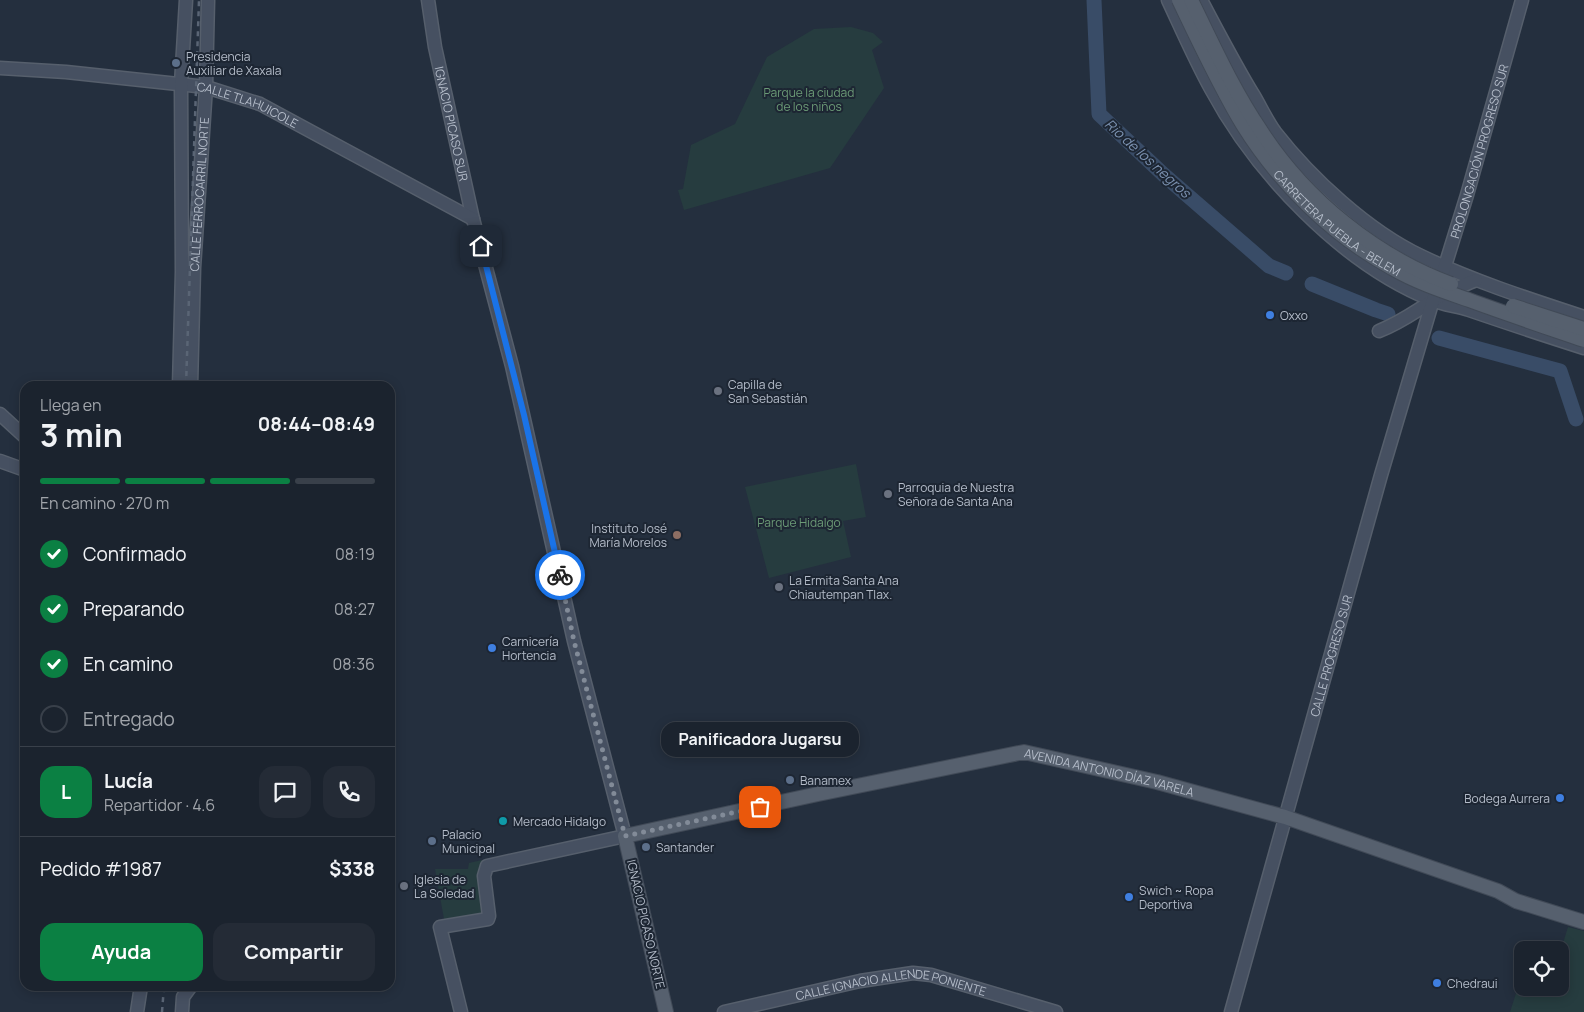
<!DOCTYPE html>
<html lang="es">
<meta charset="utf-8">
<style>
body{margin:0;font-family:Manrope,sans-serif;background:#242b36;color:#f1f3f6;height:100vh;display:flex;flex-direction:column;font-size:19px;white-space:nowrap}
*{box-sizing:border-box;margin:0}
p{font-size:16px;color:#a0a4aa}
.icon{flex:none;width:28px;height:28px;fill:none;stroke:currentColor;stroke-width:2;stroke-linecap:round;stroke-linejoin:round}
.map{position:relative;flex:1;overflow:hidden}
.details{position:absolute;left:20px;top:381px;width:375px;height:610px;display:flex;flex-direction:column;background:#1b232e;border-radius:15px;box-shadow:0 2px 12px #0003,0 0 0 1px #39404a}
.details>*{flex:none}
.fabs{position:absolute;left:1514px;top:941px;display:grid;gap:10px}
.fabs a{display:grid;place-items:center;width:55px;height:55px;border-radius:10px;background:#1b232e;box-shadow:0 2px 12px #0003,0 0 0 1px #39404a;font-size:25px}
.pin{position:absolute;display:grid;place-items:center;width:42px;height:42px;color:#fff;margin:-21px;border-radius:10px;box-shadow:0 2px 8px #0006}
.courier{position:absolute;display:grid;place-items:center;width:50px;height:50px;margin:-25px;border:4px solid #1a73e8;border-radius:50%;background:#fff;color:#222;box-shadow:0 1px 6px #0007}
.bubble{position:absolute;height:35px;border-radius:15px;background:#1b232e;box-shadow:0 2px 12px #0003,0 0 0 1px #39404a;font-size:16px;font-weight:700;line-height:35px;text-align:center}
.summary em{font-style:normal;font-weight:700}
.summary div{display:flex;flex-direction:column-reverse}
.summary{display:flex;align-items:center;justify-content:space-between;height:85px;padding:0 20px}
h1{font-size:32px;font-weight:700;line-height:38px}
.bar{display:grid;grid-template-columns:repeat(4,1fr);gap:8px 5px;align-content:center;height:60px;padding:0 20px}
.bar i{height:6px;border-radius:4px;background:#39404a}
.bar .on{background:#0b8043}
.bar p{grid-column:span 4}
.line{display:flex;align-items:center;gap:12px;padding:0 20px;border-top:1px solid #39404a}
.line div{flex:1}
.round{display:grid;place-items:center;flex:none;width:52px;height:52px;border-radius:15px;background:#242b36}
ol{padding:0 20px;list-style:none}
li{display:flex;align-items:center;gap:15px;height:55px}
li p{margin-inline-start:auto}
li .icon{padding:5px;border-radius:50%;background:#0b8043;color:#fff;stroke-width:4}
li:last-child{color:#a0a4aa}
li i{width:28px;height:28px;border:2px solid #39404a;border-radius:50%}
.cta{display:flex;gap:10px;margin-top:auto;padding:10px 20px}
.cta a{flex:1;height:58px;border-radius:15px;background:#0b8043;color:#fff;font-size:20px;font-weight:700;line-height:58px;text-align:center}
.cta a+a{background:#242b36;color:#f1f3f6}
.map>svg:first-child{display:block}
</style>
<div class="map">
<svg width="1584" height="1012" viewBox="0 0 1584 1012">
<rect width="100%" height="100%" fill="#242f3e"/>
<g fill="#263c3f">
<polygon points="851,27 873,33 883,42 872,50 884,88 830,168 684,210 678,190 683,189 691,145 735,124 767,57 814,29"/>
<polygon points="856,464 866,517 843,521 851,557 769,578 745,487"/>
<polygon points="482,860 486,917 444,919 435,869 468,869 469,863"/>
<polygon points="1568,927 1584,931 1584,1012 1510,1012 1519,984 1522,985 1522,988 1531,988 1547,993 1549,988 1560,988 1560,953"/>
</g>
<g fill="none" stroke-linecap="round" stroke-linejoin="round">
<g stroke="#394c67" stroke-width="15">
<polyline points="1094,0 1099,114 1164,175 1269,266 1286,273"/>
<polyline points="1312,284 1376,310 1388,314"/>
<polyline points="1439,338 1560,371 1576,419"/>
</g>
<defs>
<g id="secondary">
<path id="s1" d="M428 0 435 47 473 219 512 366 574 641 625 836 487 866 484 876 489 916 488 919 440 927 461 1012"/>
<path d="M1168 0C1182 30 1195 60 1211 89 1256 173 1342 264 1432 300 1444 305 1457 306 1469 310 1507 323 1546 336 1584 348"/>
<path d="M1201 0C1218 32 1235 65 1254 96 1261 108 1267 121 1275 132 1311 178 1368 231 1421 256 1473 281 1529 299 1584 317"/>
<path id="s2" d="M0 68 66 72 206 87 260 104 473 219"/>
<path d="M1379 331C1402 322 1414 312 1434 300 1447 292 1462 286 1476 280"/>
<polyline points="179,386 182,272 181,84 186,0"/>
<path id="s3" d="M191 386 194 268 206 87 208 0"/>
<polyline points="0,414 25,437"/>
<polyline points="0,461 25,470"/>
<polyline points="137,1012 141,986"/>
<polyline points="182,1012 183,997 191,986"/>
<path id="s4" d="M724 1012 860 981 913 973 931 975 1056 1012"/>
<path id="s5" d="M1231 1012 1381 475 1433 300 1445 266 1467 195 1522 0"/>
</g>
<g id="primary">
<path id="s6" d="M666 1012 625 836 818 794 1024 752 1157 782 1285 817 1498 891 1516 901 1584 922"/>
</g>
</defs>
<use href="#secondary" stroke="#565f6c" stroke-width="15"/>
<use href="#primary" stroke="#414a57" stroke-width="16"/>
<use href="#secondary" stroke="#465061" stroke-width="12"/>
<use href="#primary" stroke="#56606e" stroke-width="14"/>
<g stroke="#5a6575" stroke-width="2.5" stroke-dasharray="5 5" stroke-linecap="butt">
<polyline points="186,386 199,0"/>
<polyline points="162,1012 164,986"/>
</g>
<defs>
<g id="primary-bridge">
<path id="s7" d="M1179 0C1199 42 1219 85 1243 125 1279 183 1332 235 1392 268 1416 282 1443 291 1469 300 1507 314 1546 327 1584 340"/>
<path d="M1191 0C1213 45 1233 90 1261 131 1305 199 1375 256 1451 284"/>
<polyline points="1513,306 1584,329"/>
</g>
</defs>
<use href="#primary-bridge" stroke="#414a57" stroke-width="16" stroke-linecap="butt"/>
<use href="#primary-bridge" stroke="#56606e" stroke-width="14"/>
</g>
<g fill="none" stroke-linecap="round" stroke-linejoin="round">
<polyline stroke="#828b98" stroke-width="5" stroke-dasharray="0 9" points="560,575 574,641 625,836 760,807"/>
<polyline stroke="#1a73e8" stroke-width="6" points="481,246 524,415 560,575"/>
</g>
<g fill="#5c6f8a" stroke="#1d2633" stroke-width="2">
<circle cx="176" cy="63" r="5"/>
<circle cx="790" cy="780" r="5"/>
<circle cx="432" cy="841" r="5"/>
<circle cx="646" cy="847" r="5"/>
</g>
<g fill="#3f7fe0" stroke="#1d2633" stroke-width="2">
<circle cx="1270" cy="315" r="5"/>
<circle cx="492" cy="648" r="5"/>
<circle cx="1560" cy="798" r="5"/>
<circle cx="1129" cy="897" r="5"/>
<circle cx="1437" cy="983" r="5"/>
</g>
<g fill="#6b7280" stroke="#1d2633" stroke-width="2">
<circle cx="718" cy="391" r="5"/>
<circle cx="888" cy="494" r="5"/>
<circle cx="779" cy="587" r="5"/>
<circle cx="404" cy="886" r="5"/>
</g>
<circle fill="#8d6e63" stroke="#1d2633" stroke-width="2" cx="677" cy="535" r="5"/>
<circle fill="#0f9aa8" stroke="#1d2633" stroke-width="2" cx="503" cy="821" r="5"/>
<g text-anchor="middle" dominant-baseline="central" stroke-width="4" stroke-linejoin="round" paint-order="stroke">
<g font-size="12" fill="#b4bcc9" stroke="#1d2633" text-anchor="start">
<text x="186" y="56">Presidencia<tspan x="186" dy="14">Auxiliar de Xaxala</tspan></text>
<text x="1280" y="315">Oxxo</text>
<text x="728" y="384">Capilla de<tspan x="728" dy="14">San Sebastián</tspan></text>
<text x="898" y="487">Parroquia de Nuestra<tspan x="898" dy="14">Señora de Santa Ana</tspan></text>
<text x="667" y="528" text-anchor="end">Instituto José<tspan x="667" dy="14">María Morelos</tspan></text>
<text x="789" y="580">La Ermita Santa Ana<tspan x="789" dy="14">Chiautempan Tlax.</tspan></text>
<text x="502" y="641">Carnicería<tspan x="502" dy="14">Hortencia</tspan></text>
<text x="800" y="780">Banamex</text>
<text x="1550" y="798" text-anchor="end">Bodega Aurrera</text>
<text x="513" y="821">Mercado Hidalgo</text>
<text x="442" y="834">Palacio<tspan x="442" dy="14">Municipal</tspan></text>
<text x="656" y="847">Santander</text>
<text x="414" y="879">Iglesia de<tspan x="414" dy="14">La Soledad</tspan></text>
<text x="1139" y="890">Swich ~ Ropa<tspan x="1139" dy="14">Deportiva</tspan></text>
<text x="1447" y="983">Chedraui</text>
</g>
<g font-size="12" fill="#6b9a76" stroke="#1d2633">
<text x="809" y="92">Parque la ciudad<tspan x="809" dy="14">de los niños</tspan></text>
<text x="799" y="522">Parque Hidalgo</text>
</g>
<g font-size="12" fill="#b4bcc9" stroke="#1d2633">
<text stroke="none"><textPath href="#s2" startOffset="252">CALLE TLAHUICOLE</textPath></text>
<text stroke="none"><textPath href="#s1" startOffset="126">IGNACIO PICASO SUR</textPath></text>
<text stroke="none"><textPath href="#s5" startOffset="896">PROLONGACIÓN PROGRESO SUR</textPath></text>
<text stroke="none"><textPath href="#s3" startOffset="192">CALLE FERROCARRIL NORTE</textPath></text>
<text stroke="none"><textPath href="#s7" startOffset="278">CARRETERA PUEBLA - BELEM</textPath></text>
<text stroke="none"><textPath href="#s5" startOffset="370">CALLE PROGRESO SUR</textPath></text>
<text stroke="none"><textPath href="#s6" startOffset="676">AVENIDA ANTONIO DÍAZ VARELA</textPath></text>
<text transform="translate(646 924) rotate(77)">IGNACIO PICASO NORTE</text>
<text stroke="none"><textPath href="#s4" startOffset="171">CALLE IGNACIO ALLENDE PONIENTE</textPath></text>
</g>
<g font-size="14" font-style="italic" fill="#7c92b1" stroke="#1d2633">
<text transform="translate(1148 158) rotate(42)">Rio de los negros</text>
</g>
</g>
</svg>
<div class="fabs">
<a><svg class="icon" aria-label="locate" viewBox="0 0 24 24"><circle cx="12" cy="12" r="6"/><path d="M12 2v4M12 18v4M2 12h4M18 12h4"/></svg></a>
</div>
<div class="pin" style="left:760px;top:807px;background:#ea580c"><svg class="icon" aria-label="bag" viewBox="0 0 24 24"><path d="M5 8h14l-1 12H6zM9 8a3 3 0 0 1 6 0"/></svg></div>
<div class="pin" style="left:481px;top:246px;background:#1f2937"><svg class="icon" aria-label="home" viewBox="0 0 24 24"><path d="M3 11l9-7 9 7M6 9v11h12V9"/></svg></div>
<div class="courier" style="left:560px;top:575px"><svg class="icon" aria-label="bike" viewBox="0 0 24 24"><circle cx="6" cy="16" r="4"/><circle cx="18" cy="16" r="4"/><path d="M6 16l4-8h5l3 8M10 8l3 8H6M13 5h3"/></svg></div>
<div class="bubble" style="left:661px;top:722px;width:198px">Panificadora Jugarsu</div>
<section class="details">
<div class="summary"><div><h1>3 min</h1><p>Llega en</p></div><em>08:44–08:49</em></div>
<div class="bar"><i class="on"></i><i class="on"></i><i class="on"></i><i></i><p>En camino · 270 m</p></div>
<ol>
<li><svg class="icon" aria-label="check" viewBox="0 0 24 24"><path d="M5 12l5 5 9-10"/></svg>Confirmado<p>08:19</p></li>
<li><svg class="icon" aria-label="check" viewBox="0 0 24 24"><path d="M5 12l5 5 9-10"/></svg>Preparando<p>08:27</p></li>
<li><svg class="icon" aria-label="check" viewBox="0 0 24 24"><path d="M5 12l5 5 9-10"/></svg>En camino<p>08:36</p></li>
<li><i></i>Entregado</li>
</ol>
<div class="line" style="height:90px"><b class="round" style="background:#0b8043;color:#fff">L</b><div><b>Lucía</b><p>Repartidor · 4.6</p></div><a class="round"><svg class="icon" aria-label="chat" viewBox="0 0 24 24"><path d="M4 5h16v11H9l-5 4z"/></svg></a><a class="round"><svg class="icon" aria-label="phone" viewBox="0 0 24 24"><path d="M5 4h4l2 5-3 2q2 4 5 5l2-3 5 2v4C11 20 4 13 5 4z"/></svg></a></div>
<div class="line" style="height:65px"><div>Pedido #1987</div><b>$338</b></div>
<div class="cta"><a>Ayuda</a><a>Compartir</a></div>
</section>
</div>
